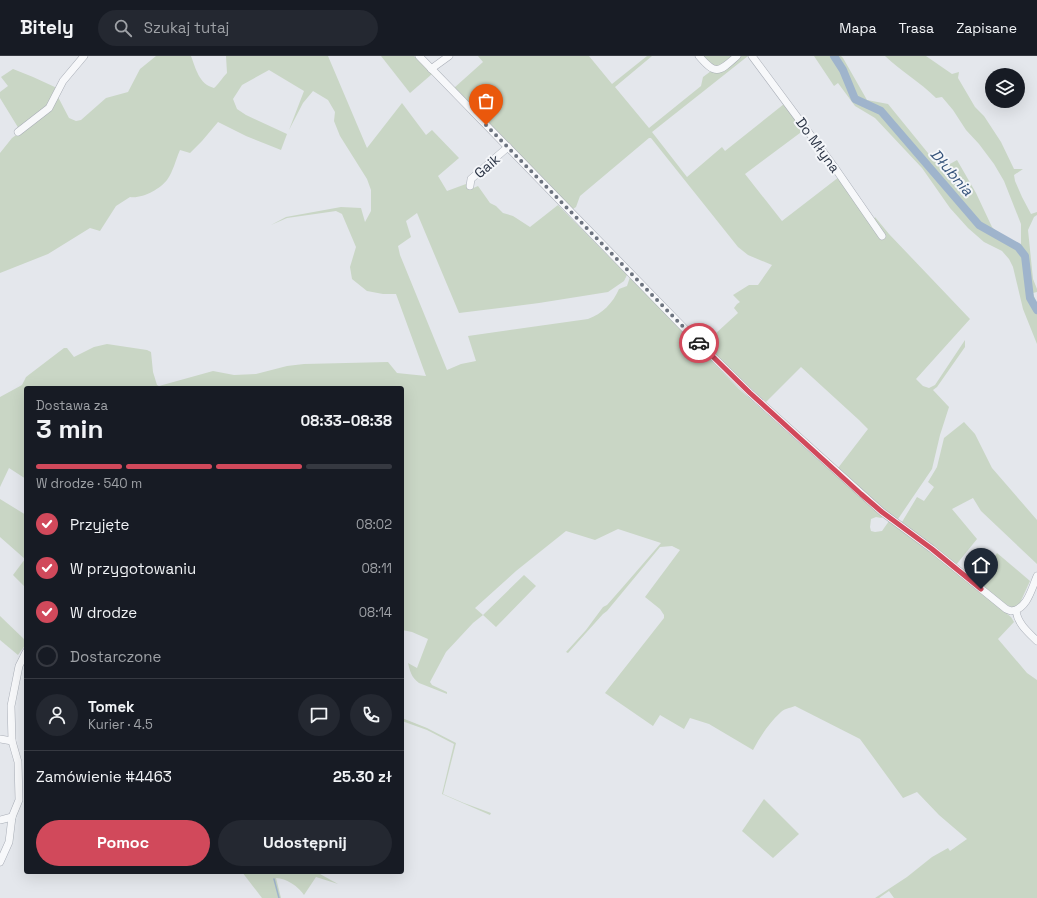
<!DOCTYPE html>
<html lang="pl">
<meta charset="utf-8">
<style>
body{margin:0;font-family:"Space Grotesk",sans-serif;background:#242831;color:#f1f3f6;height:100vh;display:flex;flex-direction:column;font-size:15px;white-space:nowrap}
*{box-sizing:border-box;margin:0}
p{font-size:13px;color:#9ea1a6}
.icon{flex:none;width:22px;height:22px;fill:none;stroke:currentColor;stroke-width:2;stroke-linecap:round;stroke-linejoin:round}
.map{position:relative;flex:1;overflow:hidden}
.drawer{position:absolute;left:24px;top:330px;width:380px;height:488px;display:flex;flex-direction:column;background:#171b24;border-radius:4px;box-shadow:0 4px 16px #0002}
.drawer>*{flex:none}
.fabs{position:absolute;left:985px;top:12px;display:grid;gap:8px}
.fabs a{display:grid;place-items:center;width:40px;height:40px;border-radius:50%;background:#171b24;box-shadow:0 4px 16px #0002;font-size:20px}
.pin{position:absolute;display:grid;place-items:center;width:34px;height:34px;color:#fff;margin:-41px -17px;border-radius:50% 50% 50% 0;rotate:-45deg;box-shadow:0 0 4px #0007}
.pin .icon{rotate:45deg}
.courier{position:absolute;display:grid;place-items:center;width:40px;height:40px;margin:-20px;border:3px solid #d1495b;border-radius:50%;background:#fff;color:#222;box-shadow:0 1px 5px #0007}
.head em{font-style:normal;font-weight:700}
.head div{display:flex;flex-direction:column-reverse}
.head{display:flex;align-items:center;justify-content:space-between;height:68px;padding:0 12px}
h1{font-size:26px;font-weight:700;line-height:30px}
.bar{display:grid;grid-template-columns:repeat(4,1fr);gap:6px 4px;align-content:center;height:48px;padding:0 12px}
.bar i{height:5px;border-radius:3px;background:#363941}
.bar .selected{background:#d1495b}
.bar p{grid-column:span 4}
.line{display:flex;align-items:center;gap:10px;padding:0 12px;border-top:1px solid #363941}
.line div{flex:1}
.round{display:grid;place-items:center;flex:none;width:42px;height:42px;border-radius:21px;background:#242831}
ol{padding:0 12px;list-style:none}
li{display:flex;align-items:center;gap:12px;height:44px}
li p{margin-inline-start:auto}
li .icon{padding:4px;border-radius:50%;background:#d1495b;color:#fff;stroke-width:4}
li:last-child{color:#9ea1a6}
li i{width:22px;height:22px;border:2px solid #363941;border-radius:50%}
.primary-button{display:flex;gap:8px;margin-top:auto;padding:8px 12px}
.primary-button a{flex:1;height:46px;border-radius:24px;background:#d1495b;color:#fff;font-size:16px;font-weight:700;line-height:46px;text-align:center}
.primary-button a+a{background:#242831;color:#f1f3f6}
header{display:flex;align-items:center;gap:24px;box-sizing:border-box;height:56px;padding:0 20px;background:#171b24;border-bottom:1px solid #363941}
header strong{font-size:19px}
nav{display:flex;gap:22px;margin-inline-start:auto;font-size:14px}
.search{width:280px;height:36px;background:#242831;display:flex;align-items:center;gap:10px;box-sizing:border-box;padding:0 14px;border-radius:22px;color:#9ea1a6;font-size:15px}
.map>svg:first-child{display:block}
</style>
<header>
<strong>Bitely</strong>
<div class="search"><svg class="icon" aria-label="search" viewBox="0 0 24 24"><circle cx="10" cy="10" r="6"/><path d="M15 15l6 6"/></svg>Szukaj tutaj</div>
<nav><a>Mapa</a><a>Trasa</a><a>Zapisane</a></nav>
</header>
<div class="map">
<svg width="1037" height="842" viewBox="0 0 1037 842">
<rect width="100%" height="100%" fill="#e4e7ec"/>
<g fill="#c9d6c5">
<path d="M156 0H191C196 13 199 28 214 32 218 29 222 22 227 17L226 0H328L367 92 402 47 426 79 432 74 459 102 438 120 447 135 466 128 469 134 478 130 490 147 496 150 503 157 513 160 530 171 558 149 627 219 624 225 608 236 539 247 459 257 417 157 406 165 411 181 398 190 400 199 447 314 461 308 476 305 468 280 588 263C602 258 613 247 619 233L627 230 630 221 739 333 841 424 884 460 881 462 876 461 871 463 870 471 871 475 875 476 882 475 889 465 947 509 1011 561 1014 566 998 583 1027 617 1037 624V842H894L889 835 879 842H875L907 821 932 801 948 792 950 795 967 783 939 759 917 736 903 742 860 683 795 650C790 652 783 653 780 657 769 667 760 681 753 694L709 668 690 662 684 673 660 659 653 670 605 637 664 562V559L660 553 645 541 680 494 672 490 660 491 607 555 603 558 568 597 566 596 586 574 603 551 607 549 622 532 661 487 618 473 595 484 566 475 516 515 475 552 483 559 524 519 536 530 496 571 483 559 473 567 446 596 430 626 432 629 447 636V638L419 627C411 621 410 615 408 607L417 612 428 583 412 576 402 574V332H26V423L9 412 0 431V341L22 329 26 321 64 292H67L74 301 94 291 107 288 147 294 151 296 153 316 157 329 159 330 213 315 234 319 256 318 287 310 304 308 388 306 397 317 426 320 396 238H383L367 235 352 223 350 211 356 191 342 158 336 155 287 162 271 169 286 161 341 151 361 152 365 166 371 155V134L367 123 340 80 334 65 335 56 328 44 313 35 303 47 289 74 304 35 269 14 242 29 233 43 237 53 246 59 287 78 281 94 246 80 218 66 202 85 190 97 180 94C176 103 173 116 167 124 160 133 142 143 130 141L116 150 100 175 90 172 48 198 0 217V97L12 82 51 54 57 39 69 62 76 65 81 64 106 42 128 36 140 13Z"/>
<polygon points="381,0 414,0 432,18 410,37"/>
<polygon points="478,0 589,0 612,28 647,0 652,0 615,31 649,72 701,30 703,21 711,15 738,0 748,0 652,76 687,121 722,91 725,95 784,48 804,74 745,118 782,165 839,121 873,164 875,161 889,178 970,263 916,323 923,330 929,332 935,329 965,284 965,291 937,331 933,334 949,351 940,379 932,413 898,463 890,458 838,412 868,373 859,364 801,311 766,346 703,289 738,257 734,252 737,248 740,246 733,239 749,229 758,229 772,209 748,199 738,191 651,82 649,82 580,140 576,151 573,153 454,32 483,6"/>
<polygon points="701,0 734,0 717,13"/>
<path d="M814 0H841L843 2 867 44 888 48 941 113 957 104 976 137 992 171 998 178 1021 190V168L1004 125 994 108 979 88 966 74 953 54 942 41 936 42C920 26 901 15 885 0H926L952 18 959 16 958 22 975 51 984 60 1001 86 1014 113H1023L1014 119 1015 125 1022 141 1031 158 1037 156V159L1034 161 1028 174 1033 223 1037 233V236L1033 237 1037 249V288L1023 253 1013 211 1009 203 1002 195 984 186 968 172 950 152 922 112 906 95 875 62 855 50 838 27 834 30Z"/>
<polygon points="13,13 33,21 57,32 45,52 19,73 0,42 0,36 8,30 1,21"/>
<polygon points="964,366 975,378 992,412 1037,464 1037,508 981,455 973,442 952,453 977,483 956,509 902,466 917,441 924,445 934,431 928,426 937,411 944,382"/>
<polygon points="0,443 26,459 26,532 13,519 25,503 0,481"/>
<polygon points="997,497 1030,525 1019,549 1014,552 1007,549 977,526"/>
<polygon points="0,560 26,585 26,588 18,599 0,584"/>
<polygon points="402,662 427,672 456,687 443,738 464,747 491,757 490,759 442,738 454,688 427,674 402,665"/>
<polygon points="764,743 799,778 773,802 742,775"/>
<path d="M242 816H320V818L338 828 316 821 304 839C299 831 286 822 276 822L281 842H262Z"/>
</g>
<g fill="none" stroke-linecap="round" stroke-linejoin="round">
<polyline stroke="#9fb4cc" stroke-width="1.5" points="274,823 279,842"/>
<polyline stroke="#9fb4cc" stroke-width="8" points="834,0 843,14 855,43 881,55 979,169 1018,191 1025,200 1030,242 1037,254"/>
<defs>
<g id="minor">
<path d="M419 0 684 272 750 337 882 456 932 493 1006 553 1011 555C1027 554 1032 532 1037 520"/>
<path d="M699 0C716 20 719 16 737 0"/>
<polyline points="752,0 835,112 882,180"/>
<polyline points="431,13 449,0"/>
<polyline points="18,76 49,52 63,25 84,0"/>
<polyline points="470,130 471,123 508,91"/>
<path d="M1016 555C1018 568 1028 576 1037 585"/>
<polyline points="0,683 12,685"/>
<polyline points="0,764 12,761"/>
<polyline points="0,806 9,786 12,761 19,744 18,706 12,685 11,650 19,610 26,596"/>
</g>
</defs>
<use href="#minor" stroke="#a9aeb7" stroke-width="8"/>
<use href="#minor" stroke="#f7f8fa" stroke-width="7"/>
</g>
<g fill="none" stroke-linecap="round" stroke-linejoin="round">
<polyline stroke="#6c737f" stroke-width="4" stroke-dasharray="0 7.2" points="486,69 699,287"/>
<polyline stroke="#d1495b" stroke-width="5" points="699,287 750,337 861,438 882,456 932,493 981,533"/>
</g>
<g text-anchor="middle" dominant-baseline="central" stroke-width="4" stroke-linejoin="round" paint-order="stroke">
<g font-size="14" fill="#2b3445" stroke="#f4f6f9">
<text transform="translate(818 89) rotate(54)">Do Młyna</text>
<text transform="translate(487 110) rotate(-41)">Gaik</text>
</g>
<g font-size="15" font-style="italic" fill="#34527a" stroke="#f4f6f9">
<text transform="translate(952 116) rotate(49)">Dłubnia</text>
</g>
</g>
</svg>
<div class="fabs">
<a><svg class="icon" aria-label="layers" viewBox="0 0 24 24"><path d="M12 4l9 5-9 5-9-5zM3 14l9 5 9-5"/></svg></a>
</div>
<div class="pin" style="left:486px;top:69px;background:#ea580c"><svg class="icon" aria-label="bag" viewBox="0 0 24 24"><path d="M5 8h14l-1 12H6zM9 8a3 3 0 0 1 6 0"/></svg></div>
<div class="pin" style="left:981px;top:533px;background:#1f2937"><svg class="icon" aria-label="home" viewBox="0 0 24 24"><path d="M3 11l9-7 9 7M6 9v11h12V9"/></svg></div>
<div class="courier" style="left:699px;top:287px"><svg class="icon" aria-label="car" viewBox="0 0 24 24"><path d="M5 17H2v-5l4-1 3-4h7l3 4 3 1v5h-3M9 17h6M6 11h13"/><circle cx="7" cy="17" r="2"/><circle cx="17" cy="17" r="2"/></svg></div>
<section class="drawer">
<div class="head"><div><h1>3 min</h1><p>Dostawa za</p></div><em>08:33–08:38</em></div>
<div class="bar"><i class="selected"></i><i class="selected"></i><i class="selected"></i><i></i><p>W drodze · 540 m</p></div>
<ol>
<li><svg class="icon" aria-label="check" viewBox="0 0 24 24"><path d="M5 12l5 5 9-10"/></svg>Przyjęte<p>08:02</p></li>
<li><svg class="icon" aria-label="check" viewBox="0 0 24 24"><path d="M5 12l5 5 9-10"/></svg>W przygotowaniu<p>08:11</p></li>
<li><svg class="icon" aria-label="check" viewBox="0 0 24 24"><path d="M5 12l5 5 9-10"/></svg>W drodze<p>08:14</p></li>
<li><i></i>Dostarczone</li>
</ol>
<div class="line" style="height:72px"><a class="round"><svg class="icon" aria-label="person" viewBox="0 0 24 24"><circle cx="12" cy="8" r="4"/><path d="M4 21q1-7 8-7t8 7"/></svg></a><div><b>Tomek</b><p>Kurier · 4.5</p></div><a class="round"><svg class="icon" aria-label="chat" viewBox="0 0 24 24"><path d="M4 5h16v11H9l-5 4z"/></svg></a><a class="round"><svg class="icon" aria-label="phone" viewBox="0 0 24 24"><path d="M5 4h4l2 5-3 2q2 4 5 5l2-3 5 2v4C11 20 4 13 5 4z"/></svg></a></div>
<div class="line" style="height:52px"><div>Zamówienie #4463</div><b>25.30 zł</b></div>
<div class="primary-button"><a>Pomoc</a><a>Udostępnij</a></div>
</section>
</div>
